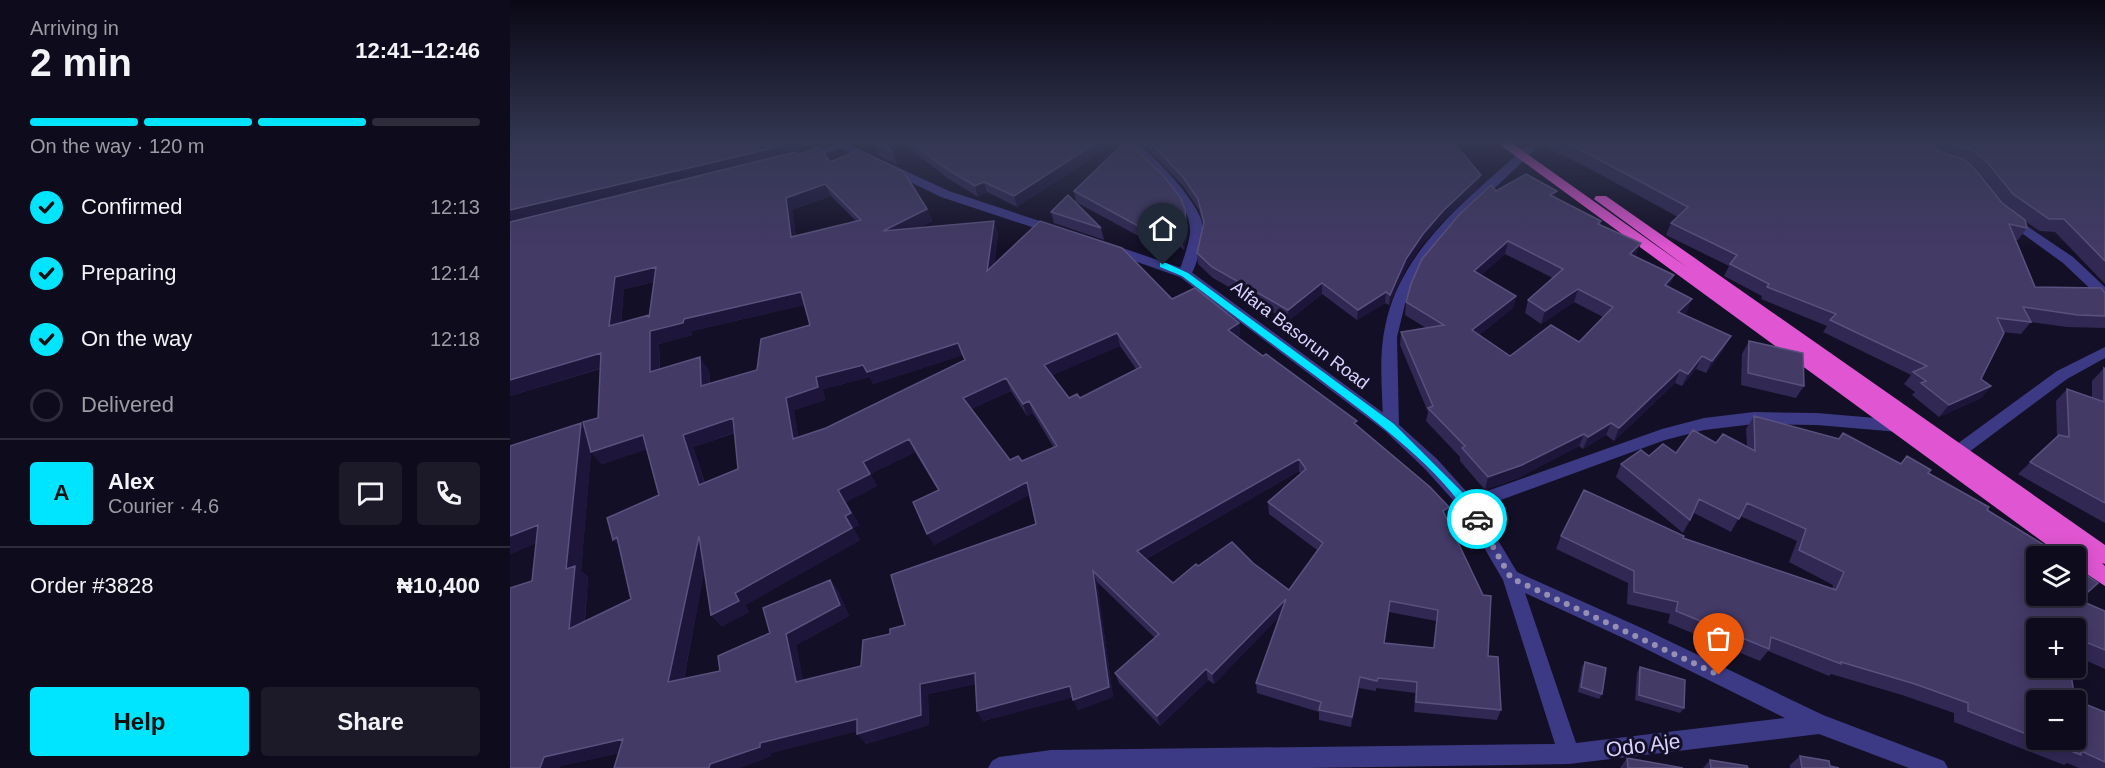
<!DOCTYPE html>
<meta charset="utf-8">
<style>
body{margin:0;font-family:Helvetica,sans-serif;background:#1c1929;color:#f1f3f6;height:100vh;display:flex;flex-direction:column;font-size:22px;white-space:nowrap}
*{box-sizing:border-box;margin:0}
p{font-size:20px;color:#9b9ba3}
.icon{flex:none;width:33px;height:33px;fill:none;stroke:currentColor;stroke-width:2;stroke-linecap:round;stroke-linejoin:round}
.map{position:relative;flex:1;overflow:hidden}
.side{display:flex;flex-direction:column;background:#0e0b1c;width:510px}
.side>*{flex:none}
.buttons{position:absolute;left:1516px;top:546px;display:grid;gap:12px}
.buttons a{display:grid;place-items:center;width:60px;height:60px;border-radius:6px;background:#0e0b1c;box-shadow:0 3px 15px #0003,0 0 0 2px #2e2b3b;font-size:30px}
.pin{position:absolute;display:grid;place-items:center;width:51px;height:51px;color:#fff;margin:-62px -26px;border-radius:50% 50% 50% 0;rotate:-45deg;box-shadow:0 0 6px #0007}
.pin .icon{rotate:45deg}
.courier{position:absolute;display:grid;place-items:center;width:60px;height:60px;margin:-30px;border:4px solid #00e5ff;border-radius:50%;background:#fff;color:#222;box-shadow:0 2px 8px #0007}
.summary em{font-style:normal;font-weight:700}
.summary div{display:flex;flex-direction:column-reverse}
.summary{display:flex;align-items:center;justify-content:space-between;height:102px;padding:0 30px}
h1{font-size:39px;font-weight:700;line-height:45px}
.bar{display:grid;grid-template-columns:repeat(4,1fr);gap:9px 6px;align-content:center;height:72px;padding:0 30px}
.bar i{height:8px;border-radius:4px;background:#2e2b3b}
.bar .on{background:#00e5ff}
.bar p{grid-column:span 4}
.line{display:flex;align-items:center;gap:15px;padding:0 30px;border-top:2px solid #2e2b3b}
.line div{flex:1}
.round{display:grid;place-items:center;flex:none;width:63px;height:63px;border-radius:6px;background:#1c1929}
ol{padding:0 30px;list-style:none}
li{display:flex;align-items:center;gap:18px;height:66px}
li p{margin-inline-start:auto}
li .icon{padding:6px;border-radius:50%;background:#00e5ff;color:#111;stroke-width:4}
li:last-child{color:#9b9ba3}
li i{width:33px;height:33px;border:3px solid #2e2b3b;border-radius:50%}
.primary-button{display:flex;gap:12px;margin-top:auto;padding:12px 30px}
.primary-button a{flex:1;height:69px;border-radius:6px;background:#00e5ff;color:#111;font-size:24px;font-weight:700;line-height:69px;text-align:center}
.primary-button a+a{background:#1c1929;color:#f1f3f6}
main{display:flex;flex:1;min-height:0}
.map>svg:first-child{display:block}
</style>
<main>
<section class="side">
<div class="summary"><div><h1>2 min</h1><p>Arriving in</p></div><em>12:41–12:46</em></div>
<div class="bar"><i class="on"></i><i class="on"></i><i class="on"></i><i></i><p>On the way · 120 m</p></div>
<ol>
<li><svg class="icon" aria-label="check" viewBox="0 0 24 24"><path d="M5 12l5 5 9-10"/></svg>Confirmed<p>12:13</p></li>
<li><svg class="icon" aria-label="check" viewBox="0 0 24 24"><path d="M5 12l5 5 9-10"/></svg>Preparing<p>12:14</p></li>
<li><svg class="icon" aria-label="check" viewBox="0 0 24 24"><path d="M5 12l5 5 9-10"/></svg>On the way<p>12:18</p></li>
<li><i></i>Delivered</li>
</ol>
<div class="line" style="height:108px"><b class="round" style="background:#00e5ff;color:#111">A</b><div><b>Alex</b><p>Courier · 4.6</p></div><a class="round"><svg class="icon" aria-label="chat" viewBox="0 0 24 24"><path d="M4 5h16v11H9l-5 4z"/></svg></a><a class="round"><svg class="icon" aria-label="phone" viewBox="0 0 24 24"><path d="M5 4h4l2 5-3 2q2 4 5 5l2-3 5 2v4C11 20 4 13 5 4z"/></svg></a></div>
<div class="line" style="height:78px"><div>Order #3828</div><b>₦10,400</b></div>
<div class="primary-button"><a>Help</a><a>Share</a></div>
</section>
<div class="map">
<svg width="1595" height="768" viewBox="0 0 1595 768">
<rect width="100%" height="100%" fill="#130f26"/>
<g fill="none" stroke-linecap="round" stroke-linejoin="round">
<g fill="#3d3a85" fill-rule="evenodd">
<path d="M611 141C615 141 621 140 624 142 641 150 686 201 691 219 696 236 688 262 680 277H670L668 274C673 261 678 247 680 233 682 196 633 166 611 141Z"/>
<path d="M1022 141H1034L945 226 909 271 897 296 887 337 889 427 887 431H875L873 427C873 394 868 360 875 327 891 245 965 194 1022 141Z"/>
<polygon points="330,142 336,145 334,147 293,161 287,158"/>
<polygon points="1499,214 1563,257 1595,287 1595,299 1590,298 1553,263 1495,221 1493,218 1495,215"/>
<polygon points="1595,347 1595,358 1557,379 1455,455 1449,457 1443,455 1441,451 1443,447 1547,371"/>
<polygon points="1244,412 1307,413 1389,420 1395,422 1397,426 1395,430 1389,432 1307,425 1244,424 1194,430 1155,440 958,512 952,510 950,505 952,500 1152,429 1194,418"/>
</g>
<g fill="#3d3a85" fill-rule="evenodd">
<polygon points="316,141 331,141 439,191 548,227 550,230 548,233 540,233 431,197"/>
<path d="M598 243 680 271 887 423 927 459 964 500 1007 572 1136 630 1313 715 1434 761 1438 768H1399L1309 734 1059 764 798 768H478L482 761 489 757 541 750 1045 744 993 580 952 510 915 469 875 431 670 277 593 250 592 247 593 244ZM1015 593 1122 642 1275 718 1066 743Z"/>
</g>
<polygon fill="#e055d1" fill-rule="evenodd" points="985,141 999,141 1178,268 1084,199 1086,196 1096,196 1595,545 1595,564 1592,563 1595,566 1595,586 1566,567 1566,556 1552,556"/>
</g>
<g fill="#312854" fill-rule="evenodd">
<path d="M0 141H287L290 153 287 154 288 155 320 162 417 209 422 221 409 228 488 233 484 265 662 299 729 323 730 335 728 337 847 425 937 518 978 656 991 710 987 720 904 712 905 693 866 688V691L849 688 841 727 809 720V712L747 693 746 683 769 617 704 684 698 680 650 726 609 683 605 673 645 638 587 582 603 697 568 710 563 697 473 721 467 711 465 684 418 694 419 725 356 744 347 731 261 753V756L229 768H104L109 753 50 766 49 768H0L26 543 0 554V446L74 426 88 418 90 369 0 396ZM321 196 346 221 286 236 282 210ZM144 282 139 315 111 323 114 289ZM294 305 300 325 247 370 200 384 199 370 150 369 149 344 182 335V331ZM610 346 626 369 570 398H559L542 375ZM453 355 455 360 316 428 288 437 284 410 315 400 313 389 360 377 363 384ZM501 391 517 416 523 413 544 448 512 461 500 460 461 409ZM225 433 228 469 195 483 183 447ZM137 449 149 495 121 599 75 621 78 577 71 571 81 452 92 464ZM405 452 428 490 424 545 519 495 526 524 395 625 380 634 351 666 293 681 286 645 339 616 328 591 320 580 260 633 210 671 174 679 194 572 201 615 212 626 239 612 235 605 350 540 343 528 349 525 336 502 367 486 360 474ZM789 471 791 474 758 502 759 514 807 550 779 590 743 563 688 566 663 583 636 559ZM879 612 926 621 923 648 874 643Z"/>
<polygon points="390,141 607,141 507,207 477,192 468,197 436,177"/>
<polygon points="627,141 955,141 954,148 949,150 969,186 932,222 912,245 895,270 879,305 875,303 847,320 812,294 778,321 703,278 688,264 687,253 693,225 689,210 674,187 642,153"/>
<polygon points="1038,141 1595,141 1595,284 1545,232 1530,231 1515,221 1517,228 1508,240 1506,240 1525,287 1595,293 1595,328 1557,327 1521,322 1511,334 1493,332 1471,379 1481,386 1471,398 1429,417 1402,395 1405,392 1394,384 1401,375 1313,332 1317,326 1251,299 1252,296 1214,276 1219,266 1156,235 1161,223 1168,217 1069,163 1036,148"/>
<polygon points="364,144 382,152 387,164 369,156"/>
<polygon points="564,191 675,209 678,233 674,250 666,243 656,251 566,202"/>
<path d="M986 191H1047L1045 198 1091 221 1090 225 1126 256 1125 257 1164 275 1159 287 1177 312 1174 315 1214 349 1196 373 1186 369 1172 386 1165 383 1104 441 1096 435 1073 449 1069 446 1008 478 975 490 950 461V457L916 421 918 412 890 345 891 332 916 328 895 315 896 302ZM995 254 1043 278 1018 300 1015 313 1031 324 1064 302 1093 317 1069 342 1000 356 969 335 1003 308 1006 296 971 275Z"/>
<polygon points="541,212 591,228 594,240 544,223"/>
<polygon points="1239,341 1294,386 1286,398 1231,385 1232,354"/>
<polygon points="1594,368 1595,369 1595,523 1508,474 1547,437 1546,401 1557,389 1582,397 1582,381"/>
<path d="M1244 416 1418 473 1477 510 1569 600 1595 611V669L1566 656V628H1527L1565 700 1595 712V768H1569L1557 763 1554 765 1444 722V713L1392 695 1321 674 1319 676 1258 651 1250 661 1158 623 1160 614 1117 604 1118 583 1046 549 1051 536 1173 538 1322 589 1323 585 1279 562 1287 541 1230 516 1221 532 1184 513 1173 533 1106 477 1111 464 1139 456 1166 453 1206 443 1237 446 1236 429ZM1527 700 1566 740H1527Z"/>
<polygon points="1075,662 1092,694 1089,699 1068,692 1072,667"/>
<polygon points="1130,667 1174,708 1170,713 1125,700 1127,673"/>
<polygon points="1290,756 1320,766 1329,768 1280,768 1280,765"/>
<polygon points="1117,758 1173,768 1110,768"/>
<polygon points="1200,760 1238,768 1193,768"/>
</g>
<g fill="#1d163a">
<polygon points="283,141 287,141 290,153 287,154 292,164 0,225 0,210"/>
<polygon points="589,141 607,141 507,207 504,196"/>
<polygon points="946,141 955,141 954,148 942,153 943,142"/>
<polygon points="971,175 969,186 932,222 912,245 895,270 879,305 880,295 896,259 913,234 933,211"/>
<polygon points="474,182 477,192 468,197 465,186"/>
<polygon points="315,184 321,196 282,210 288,249 281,237 276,198"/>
<polygon points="1047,191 1044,203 1040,195"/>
<polygon points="417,209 422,221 379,244 373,231"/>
<polygon points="484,221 488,233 481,284 477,271"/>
<polygon points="676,222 678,233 674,250 672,239"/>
<polygon points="665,232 666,243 656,251 654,240"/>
<polygon points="998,241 995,254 962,284 964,271"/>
<polygon points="1131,243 1126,256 1115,267 1120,254"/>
<polygon points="146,267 155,279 114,289 109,338 99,326 105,277"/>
<polygon points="1164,275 1159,288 1155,285"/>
<polygon points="812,283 812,294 778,321 778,310"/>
<polygon points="1068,289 1064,302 1031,324 1035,311"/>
<polygon points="291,292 298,304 182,331 182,335 149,344 150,385 140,372 140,331 174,319"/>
<polygon points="876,292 875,303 847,320 848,310"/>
<polygon points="1006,296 1003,308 959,343 962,330"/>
<polygon points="1182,299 1177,312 1163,325 1168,312"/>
<polygon points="729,323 730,335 719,342 718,330"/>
<polygon points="607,333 610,346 538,377 534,365"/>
<polygon points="1221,336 1214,349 1196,373 1202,361"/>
<polygon points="448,343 453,355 363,384 360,377 313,389 315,400 284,410 291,451 283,439 276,398 306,377"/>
<polygon points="91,353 101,365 0,396 0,380"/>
<polygon points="1192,356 1186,369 1172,386 1178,374"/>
<polygon points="190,357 199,370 200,399 191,386"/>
<polygon points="1170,370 1165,383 1104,441 1109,428"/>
<polygon points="496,378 501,391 459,410 453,398"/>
<polygon points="1481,386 1471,398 1429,417 1439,405"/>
<polygon points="519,401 523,413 517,416 513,404"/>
<polygon points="223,418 232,430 183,447 199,497 189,485 173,435"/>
<polygon points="71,423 83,435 133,435 144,447 92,464 81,452 71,571 78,577 73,640 59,629 56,569"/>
<polygon points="1101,423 1096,435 1073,449 1078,437"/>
<polygon points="1074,434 1069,446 1008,478 975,490 978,477"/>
<polygon points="399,439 405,452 360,474 367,486 336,502 349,525 343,528 350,540 235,605 239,612 212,626 201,615 225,593 335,516 328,490 353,462"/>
<polygon points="789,459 789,471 630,562 627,551"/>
<polygon points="517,482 521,494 424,545 417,534"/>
<polygon points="939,507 936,519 933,511"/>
<polygon points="28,525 42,537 0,554 0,536"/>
<polygon points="189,536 199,548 171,692 158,682"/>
<polygon points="107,537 115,551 103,540"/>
<polygon points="583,571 587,582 603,697 568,710 563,700"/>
<polygon points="320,580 328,591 339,616 286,645 296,693 286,682 276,634"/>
<polygon points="776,599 776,610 704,684 702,674"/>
<polygon points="696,669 698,680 650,726 647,716"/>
<polygon points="465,673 471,683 418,694 419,725 356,744 347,734 410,684"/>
<polygon points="850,677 849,688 841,727 842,717"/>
<polygon points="560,686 565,697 473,721 467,711"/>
<polygon points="347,719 356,729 261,753 261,756 229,768 199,768 200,764 250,743"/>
<polygon points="113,739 127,749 50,766 49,768 30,768 34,757"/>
</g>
<g fill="#433a66" stroke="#5a527e" stroke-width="1.5" fill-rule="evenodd">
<polygon points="0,141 283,141 259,149 0,210"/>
<polygon points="371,141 375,141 382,152 364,144"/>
<polygon points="400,141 589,141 504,196 474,182 465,186 432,166"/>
<polygon points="616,141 651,173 670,197 675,209 676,222 672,239 665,232 654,240 564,191"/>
<polygon points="639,141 946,141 943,142 971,175 933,211 913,234 896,259 880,295 876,292 848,310 812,283 778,310 702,267 687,253 694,222 688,199 673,177"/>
<polygon points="1051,141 1415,141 1428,151 1453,159 1464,168 1492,203 1515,220 1517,228 1499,224 1525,287 1591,288 1595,293 1595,316 1568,315 1513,307 1521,322 1487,318 1494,333 1471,379 1481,386 1439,405 1411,383 1416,381 1403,372 1417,366 1320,320 1326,314 1257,287 1259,284 1220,264 1227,255 1161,223 1178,207 1073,151"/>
<polygon points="1436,141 1595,141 1595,261 1554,219 1539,219 1503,194 1476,161 1464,151 1438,143"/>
<path d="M310 147 320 162 349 150 394 172 417 209 373 231 484 221 477 271 530 221 612 248 662 299 685 288 729 323 718 330 753 356 756 354 847 421 844 423 920 487 939 507 933 511 973 595 981 596 978 656 988 657 991 710 906 702 907 682 868 678 867 681 850 677 842 717 809 710 811 702 746 683 776 599 702 674 696 669 647 716 605 673 649 634 583 571 599 687 563 700 560 686 467 711 465 673 410 684 411 715 347 734V719L250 743V747L200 764 199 768H104L113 739 34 757 30 768H0V588L22 581 28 525 0 536V446L71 423 56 569 65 566 59 629 121 599 107 537 103 540 97 518 149 495 133 435 81 452 73 422 88 418 91 353 0 380V222L286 152 287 155ZM315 184 351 220 281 237 276 198ZM146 267 139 318V315L99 326 105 277ZM291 292 300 325 251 339 247 370 191 386 190 357 140 372V331L173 323 174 319ZM607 333 631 367 570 398 567 394 559 398 534 365ZM448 343 455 360 316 428 283 439 276 398 308 387 306 377 353 365 357 372ZM496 378 513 404 519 401 547 446 512 461 508 456 500 460 453 398ZM223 418 228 469 189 485 173 435ZM399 439 429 490 403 502 417 534 517 482 526 524 381 575 395 625 380 629V634L353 640 351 666 286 682 276 634 330 605 320 580 253 608 260 633 208 656 210 671 158 682 189 536 201 615 229 601 225 593 342 528 335 516 341 513 328 490 360 474 353 462ZM789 459 796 469 758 502 813 543 779 590 743 563 722 542 688 566 686 564 663 583 627 551ZM880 601 928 610 924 648 874 643Z"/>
<path d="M1016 174 1047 191 1040 195 1091 221 1088 224 1131 243 1120 254 1164 275 1155 285 1182 299 1168 312 1221 336 1202 361 1192 356 1178 374 1170 370 1109 428 1101 423 1078 437 1074 434 1012 465 978 477 952 448 955 446 918 408 923 406 891 332 934 325 896 302 901 284 912 259 949 215 981 185 986 191ZM998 241 1053 269 1018 300 1035 311 1068 289 1103 307 1069 342 1041 325 1000 356 962 330 1006 296 964 271Z"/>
<polygon points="558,195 591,228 541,212"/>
<polygon points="1239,341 1293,353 1294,386 1238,373"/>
<polygon points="1594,368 1595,369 1595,503 1520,462 1549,435 1559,437 1557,389 1594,402"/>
<polygon points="1244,416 1329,439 1333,433 1391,464 1397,456 1421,470 1418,473 1479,507 1477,510 1534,545 1550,556 1527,556 1527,596 1566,596 1566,568 1588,583 1569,600 1595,611 1595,650 1566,638 1566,628 1527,628 1527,668 1560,668 1565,700 1595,712 1595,762 1571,751 1571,755 1532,740 1566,740 1566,700 1527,700 1527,738 1458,711 1458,703 1405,684 1331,662 1331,664 1261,637 1259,649 1166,611 1168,602 1124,592 1124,571 1051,536 1074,490 1174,536 1173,538 1326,590 1334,572 1289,550 1296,529 1237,503 1229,519 1189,499 1180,520 1111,464 1131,450 1139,456 1153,444 1166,453 1183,430 1206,443 1213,434 1245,451"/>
<polygon points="1075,662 1096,668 1092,694 1071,687"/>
<polygon points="1130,667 1175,680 1174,708 1129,695"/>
<polygon points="1290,756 1319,761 1320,766 1329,768 1292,768"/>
<polygon points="1117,758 1173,768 1118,768"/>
<polygon points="1200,760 1237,766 1238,768 1201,768"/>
</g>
<linearGradient id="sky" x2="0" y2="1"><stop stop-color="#0a0815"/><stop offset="0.57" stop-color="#333752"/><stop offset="1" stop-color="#333752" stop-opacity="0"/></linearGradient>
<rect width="1595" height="249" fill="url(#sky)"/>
<path fill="#00e5ff" d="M650 263H656L678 273 884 424 962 502 973 519 971 523H963C932 468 861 418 811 380 765 346 718 311 672 276L650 267Z"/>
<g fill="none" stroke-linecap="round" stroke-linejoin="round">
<polyline stroke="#948fb3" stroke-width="6" stroke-dasharray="0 10.8" points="967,519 1001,578 1209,675"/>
</g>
<g text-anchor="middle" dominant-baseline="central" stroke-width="6" stroke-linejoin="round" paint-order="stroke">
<g font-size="18" fill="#d9d4ff" stroke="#130f26">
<text transform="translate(790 335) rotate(37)">Alfara Basorun Road</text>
</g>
<g font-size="21" fill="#d9d4ff" stroke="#130f26">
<text transform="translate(1133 745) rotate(-7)">Odo Aje</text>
</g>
</g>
</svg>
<div class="buttons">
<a><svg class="icon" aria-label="layers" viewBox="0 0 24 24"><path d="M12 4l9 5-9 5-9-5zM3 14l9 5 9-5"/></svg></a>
<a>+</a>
<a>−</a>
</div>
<div class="pin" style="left:1209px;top:675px;background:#ea580c"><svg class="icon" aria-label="bag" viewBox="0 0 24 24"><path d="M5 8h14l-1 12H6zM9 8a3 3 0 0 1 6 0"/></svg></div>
<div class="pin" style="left:653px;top:265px;background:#1f2937"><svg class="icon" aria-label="home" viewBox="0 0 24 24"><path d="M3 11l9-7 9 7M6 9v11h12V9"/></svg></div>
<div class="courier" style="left:967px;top:519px"><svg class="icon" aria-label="car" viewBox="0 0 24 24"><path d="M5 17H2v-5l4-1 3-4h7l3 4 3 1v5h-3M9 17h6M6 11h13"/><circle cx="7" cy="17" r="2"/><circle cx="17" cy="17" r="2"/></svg></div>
</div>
</main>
